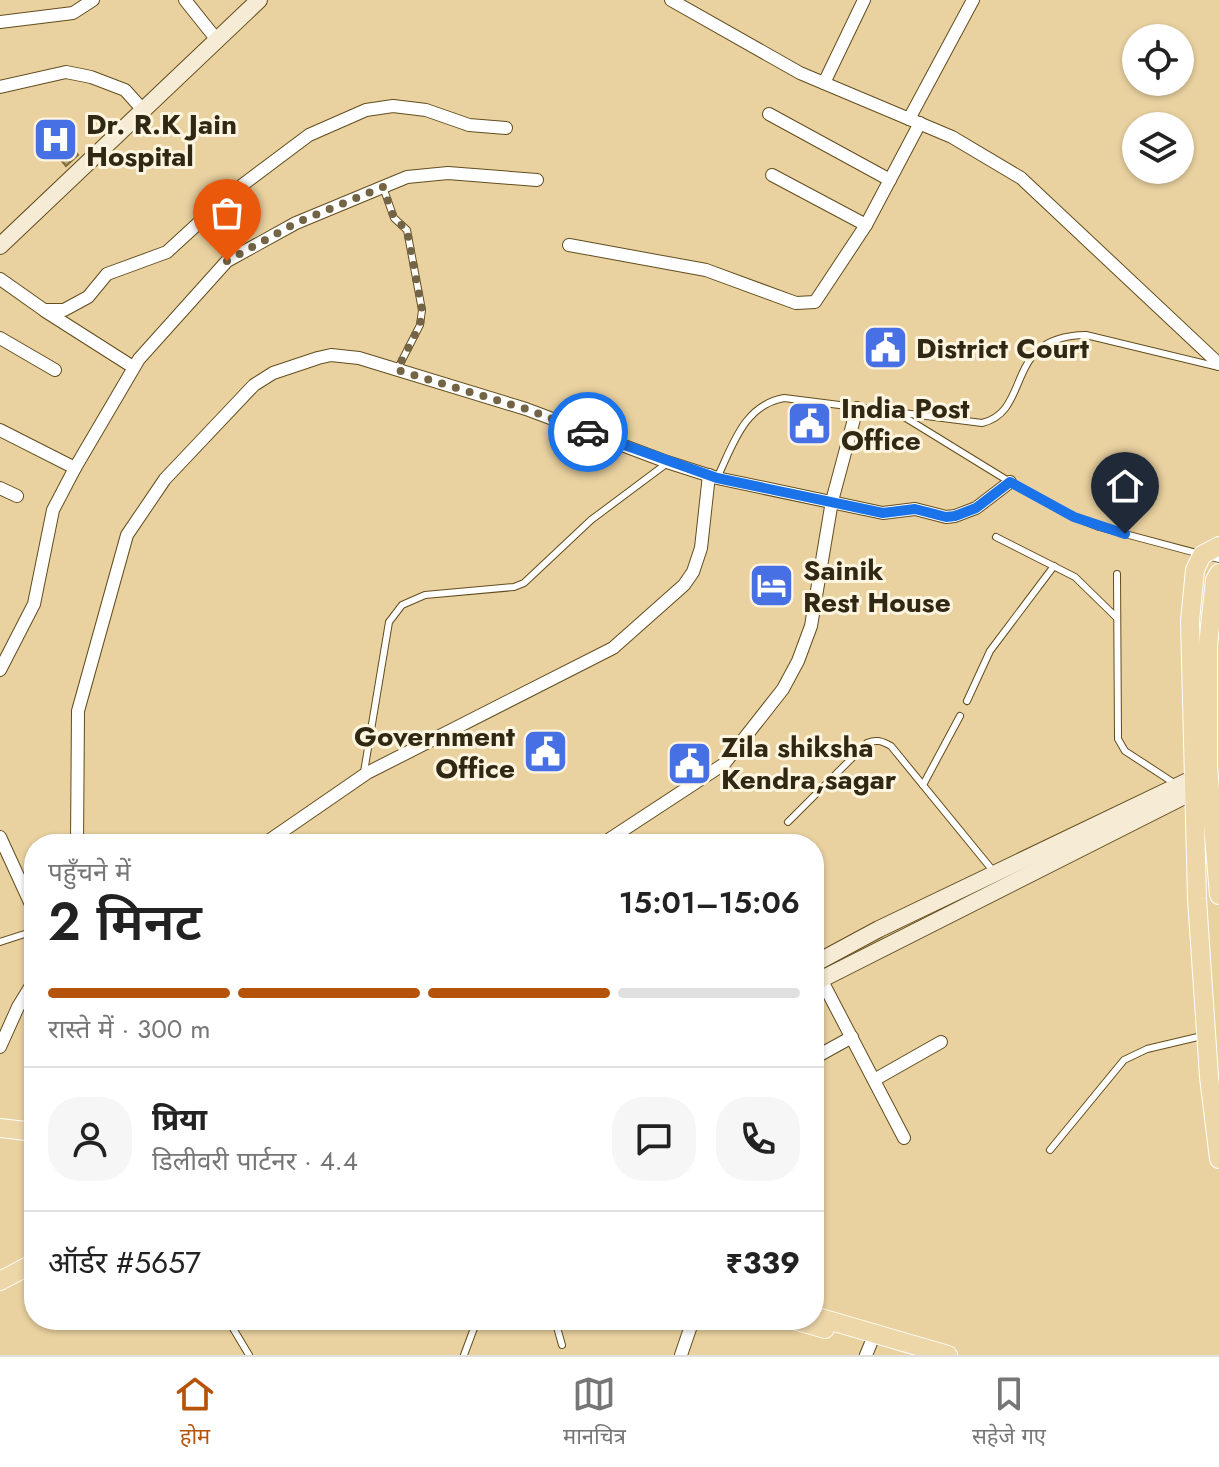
<!DOCTYPE html>
<html lang="hi">
<meta charset="utf-8">
<style>
body{margin:0;font-family:Jost,"Noto Sans Devanagari",sans-serif;background:#f6f6f6;color:#222;height:100vh;display:flex;flex-direction:column;font-size:30px;white-space:nowrap}
*{box-sizing:border-box;margin:0}
p{font-size:26px;color:#767676}
.icon{flex:none;width:44px;height:44px;fill:none;stroke:currentColor;stroke-width:2;stroke-linecap:round;stroke-linejoin:round}
.map{position:relative;flex:1;overflow:hidden}
.details{position:absolute;left:24px;top:834px;width:800px;height:496px;display:flex;flex-direction:column;background:#fff;border-radius:32px;box-shadow:0 2px 6px #0004}
.details>*{flex:none}
.tools{position:absolute;left:1122px;top:24px;display:grid;gap:16px}
.tools a{display:grid;place-items:center;width:72px;height:72px;border-radius:50%;background:#fff;box-shadow:0 2px 6px #0004;font-size:40px}
.pin{position:absolute;display:grid;place-items:center;width:68px;height:68px;color:#fff;margin:-82px -34px;border-radius:50% 50% 50% 0;rotate:-45deg;box-shadow:0 0 8px #0007}
.pin .icon{rotate:45deg}
.courier{position:absolute;display:grid;place-items:center;width:80px;height:80px;margin:-40px;border:6px solid #1a73e8;border-radius:50%;background:#fff;color:#222;box-shadow:0 2px 10px #0007}
.summary em{font-style:normal;font-weight:600}
.summary div{display:flex;flex-direction:column-reverse}
.summary{display:flex;align-items:center;justify-content:space-between;height:136px;padding:0 24px}
h1{font-size:52px;font-weight:600;line-height:60px}
.bar{display:grid;grid-template-columns:repeat(4,1fr);gap:12px 8px;align-content:center;height:96px;padding:0 24px}
.bar i{height:10px;border-radius:6px;background:#e0e0e0}
.bar .current{background:#b45309}
.bar p{grid-column:span 4}
.line{display:flex;align-items:center;gap:20px;padding:0 24px;border-top:2px solid #e0e0e0}
.line div{flex:1}
.round{display:grid;place-items:center;flex:none;width:84px;height:84px;border-radius:32px;background:#f6f6f6}
.tabs{display:flex;justify-content:space-around;align-items:center;height:112px;border-top:2px solid #e0e0e0;background:#fff;font-size:22px;color:#767676}
.tabs a{display:grid;justify-items:center;gap:4px}
.tabs .current{color:#b45309}
.map>svg:first-child{display:block}
</style>
<div class="map">
<svg width="1219" height="1355" viewBox="0 0 1219 1355">
<rect width="100%" height="100%" fill="#ead2a0"/>
<polygon fill="#b8a271" stroke="#806b3c" stroke-width="2" points="51,122 78,155 66,166 38,133"/>
<g fill="none" stroke-linecap="round" stroke-linejoin="round">
<defs>
<g id="lane">
<polyline points="383,187 394,218 407,230 422,310 420,325 397,370"/>
<polyline points="901,415 1010,482 1074,517 1099,527 1219,559"/>
<path d="M717 478C733 445 744 405 784 398L982 423C1033 411 1002 336 1086 335L1219 367"/>
<polyline points="996,537 1075,577 1117,618"/>
<polyline points="1117,574 1118,739 1125,751 1174,783"/>
<polyline points="967,701 990,651 1054,566"/>
<polyline points="364,772 389,622 402,605 425,595 514,587 524,583 591,520 666,464"/>
<polyline points="923,785 960,716"/>
<path d="M788 822 867 743C877 739 882 741 891 746L994 872"/>
<polyline points="0,942 34,931"/>
<polyline points="1050,1150 1124,1060 1147,1049 1202,1036"/>
<polyline points="228,1320 249,1355"/>
<polyline points="555,1320 562,1345"/>
<polyline points="464,1355 477,1320"/>
</g>
<g id="street">
<polyline points="185,0 217,40"/>
<polyline points="671,0 800,73 952,137 1021,178 1219,364"/>
<polyline points="0,22 73,13 93,0"/>
<polyline points="824,83 864,0"/>
<polyline points="0,87 66,72 91,77 125,90 143,110"/>
<polyline points="769,114 890,180"/>
<polyline points="909,119 973,0"/>
<polyline points="772,175 866,225"/>
<polyline points="569,245 706,270 796,303 815,302 866,225 920,123"/>
<polyline points="0,279 44,310 64,310 88,297 107,274 167,252 229,195 309,135 366,110 393,106 426,110 469,125 506,128"/>
<polyline points="45,311 133,367"/>
<polyline points="0,338 55,370"/>
<polyline points="0,430 75,468"/>
<polyline points="0,488 17,496"/>
<polyline points="0,670 34,604 53,510 75,468 139,359 227,261 296,223 407,177 448,173 537,180"/>
<polyline points="0,837 34,911"/>
<polyline points="77,844 78,711 127,535 165,479 254,385 273,373 318,358 331,355 359,358 526,409 667,462 717,478 883,513 915,509 946,517 955,516 976,508 1010,482"/>
<polyline points="264,844 367,773 613,648 684,585 693,572 701,548 709,475"/>
<polyline points="602,844 724,764 783,689 798,661 811,626 832,501 857,408"/>
<polyline points="821,979 904,1138"/>
<polyline points="0,1047 18,1007 34,981"/>
<polyline points="814,1058 852,1037"/>
<polyline points="874,1080 941,1042"/>
<polyline points="681,1355 693,1320"/>
<polyline points="866,1355 871,1343"/>
</g>
<g id="secondary">
<polyline points="0,246 259,0"/>
<polyline points="814,964 879,929 1194,778"/>
<polyline points="814,983 1194,791"/>
</g>
<g id="primary">
<polyline points="1219,546 1202,555 1195,570 1190,621 1197,899 1209,1077 1219,1159"/>
<polyline points="1219,573 1215,580 1208,645 1208,766 1219,895"/>
<polyline points="0,1128 34,1132"/>
<polyline points="0,1281 34,1263"/>
<polyline points="814,1316 948,1355"/>
<polyline points="794,1320 825,1329"/>
</g>
</defs>
<use href="#lane" stroke="#624d1d" stroke-width="8"/>
<use href="#street" stroke="#624d1d" stroke-width="14"/>
<use href="#secondary" stroke="#624d1d" stroke-width="18"/>
<use href="#primary" stroke="#fff" stroke-width="20"/>
<use href="#lane" stroke="#fff" stroke-width="6"/>
<use href="#street" stroke="#fff" stroke-width="12"/>
<use href="#secondary" stroke="#f6ebd4" stroke-width="16"/>
<use href="#primary" stroke="#edd7a9" stroke-width="18"/>
</g>
<g fill="none" stroke-linecap="round" stroke-linejoin="round">
<polyline stroke="#726445" stroke-width="8" stroke-dasharray="0 14.4" points="227,261 296,223 383,187 394,218 407,230 422,310 420,325 397,370 526,409 588,432"/>
<polyline stroke="#1a73e8" stroke-width="10" points="588,432 717,478 883,513 915,509 946,517 955,516 976,508 1010,482 1074,517 1125,534"/>
</g>
<defs>
<symbol id="hospital-square" viewBox="-11 -11 22 22"><rect x="-9" y="-9" width="18" height="18" rx="4" fill="#4670e3" stroke="#fef5e1"/><path d="M-5-5h3v3.5h4V-5h3V5h-3V1.5h-4V5h-3Z" fill="#fff"/></symbol>
<symbol id="civic-square" viewBox="-11 -11 22 22"><rect x="-9" y="-9" width="18" height="18" rx="4" fill="#4670e3" stroke="#fef5e1"/><path d="M-.6-6.5H3V-4.5H.6V-3L4-1V1h2V6H-6V1h2V-1L-.6-3ZM-1.2 2.5V6h2.4V2.5Z" fill="#fff"/></symbol>
<symbol id="hotel-square" viewBox="-11 -11 22 22"><rect x="-9" y="-9" width="18" height="18" rx="4" fill="#4670e3" stroke="#fef5e1"/><path d="M-6-4.5h1.5V1H6V5H4.5V3h-9V5H-6ZM-4 0a1.8 1.8 0 1 1 3.6 0ZM.5 0V-2.5h3Q6-2.5 6 0Z" fill="#fff"/></symbol>
</defs>
<g fill-rule="evenodd">
<use href="#hospital-square" x="30" y="114" width="51" height="51"/>
<use href="#civic-square" x="860" y="322" width="51" height="51"/>
<use href="#civic-square" x="784" y="398" width="51" height="51"/>
<use href="#hotel-square" x="746" y="560" width="51" height="51"/>
<use href="#civic-square" x="520" y="726" width="51" height="51"/>
<use href="#civic-square" x="664" y="738" width="51" height="51"/>
</g>
<g text-anchor="middle" dominant-baseline="central" stroke-width="6" stroke-linejoin="round" paint-order="stroke">
<g font-size="28" font-weight="bold" fill="#312814" stroke="#fef5e1" text-anchor="start">
<text x="86" y="124">Dr. R.K Jain<tspan x="86" dy="32">Hospital</tspan></text>
<text x="916" y="348">District Court</text>
<text x="841" y="408">India Post<tspan x="841" dy="32">Office</tspan></text>
<text x="803" y="570">Sainik<tspan x="803" dy="32">Rest House</tspan></text>
<text x="515" y="736" text-anchor="end">Government<tspan x="515" dy="32">Office</tspan></text>
<text x="721" y="747">Zila shiksha<tspan x="721" dy="32">Kendra,sagar</tspan></text>
</g>
</g>
</svg>
<div class="tools">
<a><svg class="icon" aria-label="locate" viewBox="0 0 24 24"><circle cx="12" cy="12" r="6"/><path d="M12 2v4M12 18v4M2 12h4M18 12h4"/></svg></a>
<a><svg class="icon" aria-label="layers" viewBox="0 0 24 24"><path d="M12 4l9 5-9 5-9-5zM3 14l9 5 9-5"/></svg></a>
</div>
<div class="pin" style="left:227px;top:261px;background:#ea580c"><svg class="icon" aria-label="bag" viewBox="0 0 24 24"><path d="M5 8h14l-1 12H6zM9 8a3 3 0 0 1 6 0"/></svg></div>
<div class="pin" style="left:1125px;top:534px;background:#1f2937"><svg class="icon" aria-label="home" viewBox="0 0 24 24"><path d="M3 11l9-7 9 7M6 9v11h12V9"/></svg></div>
<div class="courier" style="left:588px;top:432px"><svg class="icon" aria-label="car" viewBox="0 0 24 24"><path d="M5 17H2v-5l4-1 3-4h7l3 4 3 1v5h-3M9 17h6M6 11h13"/><circle cx="7" cy="17" r="2"/><circle cx="17" cy="17" r="2"/></svg></div>
<section class="details">
<div class="summary"><div><h1>2 मिनट</h1><p>पहुँचने में</p></div><em>15:01–15:06</em></div>
<div class="bar"><i class="current"></i><i class="current"></i><i class="current"></i><i></i><p>रास्ते में · 300 m</p></div>
<div class="line" style="height:144px"><a class="round"><svg class="icon" aria-label="person" viewBox="0 0 24 24"><circle cx="12" cy="8" r="4"/><path d="M4 21q1-7 8-7t8 7"/></svg></a><div><b>प्रिया</b><p>डिलीवरी पार्टनर · 4.4</p></div><a class="round"><svg class="icon" aria-label="chat" viewBox="0 0 24 24"><path d="M4 5h16v11H9l-5 4z"/></svg></a><a class="round"><svg class="icon" aria-label="phone" viewBox="0 0 24 24"><path d="M5 4h4l2 5-3 2q2 4 5 5l2-3 5 2v4C11 20 4 13 5 4z"/></svg></a></div>
<div class="line" style="height:104px"><div>ऑर्डर #5657</div><b>₹339</b></div>
</section>
</div>
<nav class="tabs">
<a class="current"><svg class="icon" aria-label="home" viewBox="0 0 24 24"><path d="M3 11l9-7 9 7M6 9v11h12V9"/></svg>होम</a>
<a><svg class="icon" aria-label="map" viewBox="0 0 24 24"><path d="M3 6l6-2 6 2 6-2v14l-6 2-6-2-6 2zM9 4v14M15 6v14"/></svg>मानचित्र</a>
<a><svg class="icon" aria-label="saved" viewBox="0 0 24 24"><path d="M7 4h10v16l-5-4-5 4z"/></svg>सहेजे गए</a>
</nav>
